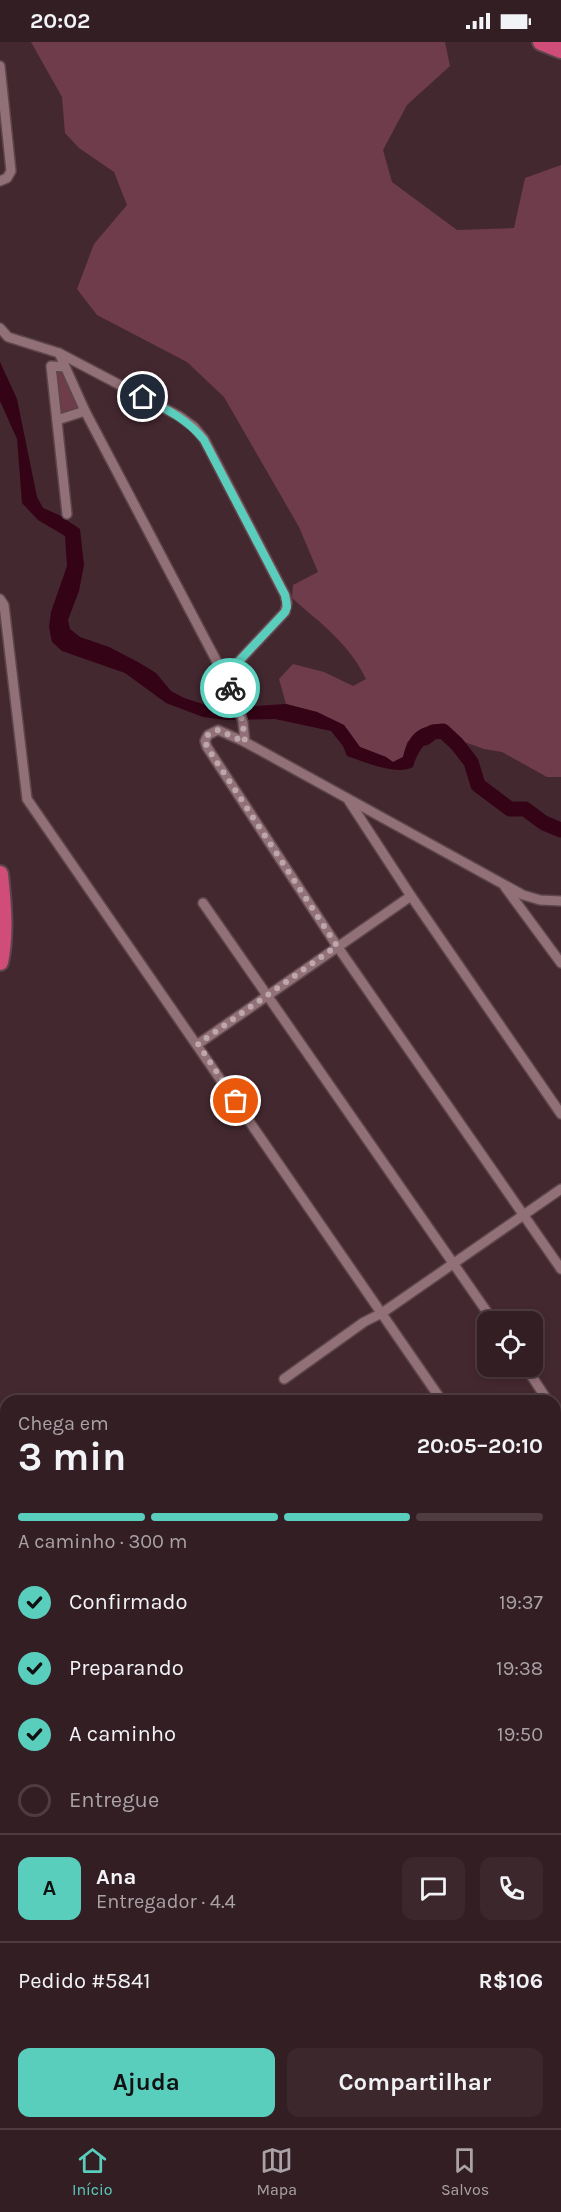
<!DOCTYPE html>
<html lang="pt">
<meta charset="utf-8">
<style>
body{margin:0;font-family:Karla,sans-serif;background:#3b272c;color:#f1f3f6;height:100vh;display:flex;flex-direction:column;font-size:22px;white-space:nowrap}
*{box-sizing:border-box;margin:0}
p{font-size:20px;color:#a9a2a6}
.icon{flex:none;width:33px;height:33px;fill:none;stroke:currentColor;stroke-width:2;stroke-linecap:round;stroke-linejoin:round}
.map{position:relative;flex:1;overflow:hidden}
.drawer{position:absolute;left:0px;top:1353px;width:561px;height:734px;display:flex;flex-direction:column;background:#331e24;border-radius:18px 18px 0 0;box-shadow:0 3px 9px #0003,0 0 0 2px #4e3c41}
.drawer>*{flex:none}
.tools{position:absolute;left:477px;top:1269px;display:grid;gap:12px}
.tools a{display:grid;place-items:center;width:66px;height:66px;border-radius:12px;background:#331e24;box-shadow:0 3px 9px #0003,0 0 0 2px #4e3c41;font-size:30px}
.pin{position:absolute;display:grid;place-items:center;width:51px;height:51px;color:#fff;margin:-26px;border:3px solid #fff;border-radius:50%;box-shadow:0 2px 6px #0007}
.courier{position:absolute;display:grid;place-items:center;width:60px;height:60px;margin:-30px;border:4px solid #5acebd;border-radius:50%;background:#fff;color:#222;box-shadow:0 2px 8px #0007}
.overview em{font-style:normal;font-weight:700}
.overview div{display:flex;flex-direction:column-reverse}
.overview{display:flex;align-items:center;justify-content:space-between;height:102px;padding:0 18px}
h1{font-size:39px;font-weight:700;line-height:45px}
.bar{display:grid;grid-template-columns:repeat(4,1fr);gap:9px 6px;align-content:center;height:72px;padding:0 18px}
.bar i{height:8px;border-radius:4px;background:#4e3c41}
.bar .on{background:#5acebd}
.bar p{grid-column:span 4}
.line{display:flex;align-items:center;gap:15px;padding:0 18px;border-top:2px solid #4e3c41}
.line div{flex:1}
.round{display:grid;place-items:center;flex:none;width:63px;height:63px;border-radius:12px;background:#3b272c}
ol{padding:0 18px;list-style:none}
li{display:flex;align-items:center;gap:18px;height:66px}
li p{margin-inline-start:auto}
li .icon{padding:6px;border-radius:50%;background:#5acebd;color:#111;stroke-width:4}
li:last-child{color:#a9a2a6}
li i{width:33px;height:33px;border:3px solid #4e3c41;border-radius:50%}
.action{display:flex;gap:12px;margin-top:auto;padding:12px 18px}
.action a{flex:1;height:69px;border-radius:12px;background:#5acebd;color:#111;font-size:24px;font-weight:700;line-height:69px;text-align:center}
.action a+a{background:#3b272c;color:#f1f3f6}
.status{display:flex;justify-content:space-between;align-items:center;height:42px;padding:0 30px;background:#331e24;direction:ltr}
.status svg{height:16px;fill:currentColor}
.tabs{display:flex;justify-content:space-around;align-items:center;height:84px;border-top:2px solid #4e3c41;background:#331e24;font-size:16px;color:#a9a2a6}
.tabs a{display:grid;justify-items:center;gap:3px}
.tabs .on{color:#5acebd}
.map>svg:first-child{display:block}
</style>
<div class="status"><b>20:02</b><svg viewBox="0 0 49 12"><path d="M0 12V9h3v3zM5 12V6h3v6zM10 12V3h3v9zM15 12V0h3v12zM26 1h20v11H26zM47 4h2v5h-2z"/></svg></div>
<div class="map">
<svg width="561" height="2086" viewBox="0 0 561 2086">
<rect width="100%" height="100%" fill="#442830"/>
<g fill="#6f3c4b">
<path d="M31 0H445L450 24 407 63 383 108 392 140 457 188 514 186 525 136 561 123V735H547L502 710 484 707 459 698 440 682 407 700 403 715 393 720 386 715 360 705 344 683 317 670 286 662 279 637 293 622 324 630 353 644 366 637C349 601 320 581 292 556L293 543 318 530 299 485 224 355 187 320 97 273 77 247 94 202 127 163 114 130 79 106 65 91 62 55Z"/>
<polygon points="53,326 63,327 82,368 59,375"/>
<polygon points="561,1442 561,1544 555,1542 555,1445"/>
<polygon points="0,1456 6,1459 6,1583 0,1584"/>
<polygon points="6,1614 6,1690 0,1694 0,1629"/>
<polygon points="561,1760 561,1842 555,1842 555,1763"/>
<polygon points="555,2020 561,2026 561,2086 373,2086 370,2081 555,2080"/>
<polygon points="296,2081 347,2081 350,2086 300,2086"/>
</g>
<g fill="#340316">
<path d="M0 320 17 357 37 455 43 466 59 473 80 487 84 523 79 549 68 578 70 587 80 595 109 605 138 620 156 631 171 649 184 656 209 664H255L286 662 317 670 344 683 360 705 386 715 393 720 403 715C409 692 417 685 440 682L443 689C428 696 417 709 413 725 397 734 365 720 347 714L343 704 331 689 275 677 226 678 203 675 166 661 125 631 62 609 52 600 49 585 51 570 67 524 65 494 38 478 22 461 17 397 0 359Z"/>
<polygon points="0,1882 6,1884 6,2080 187,2080 191,2086 0,2086"/>
</g>
<g fill="none" stroke-linecap="round" stroke-linejoin="round">
<polyline stroke="#340316" stroke-width="15" points="425,696 433,690 443,689 457,702 471,720 478,743 510,767 525,767 544,781 561,788"/>
<defs>
<g id="street">
<polyline points="0,24 11,129 7,136 0,139"/>
<polyline points="0,286 8,295 59,311 85,369 236,656 243,681 245,700 523,853 540,858 561,859"/>
<polyline points="59,311 179,374 194,385 204,397 285,553 287,561 285,570 224,635"/>
<polyline points="64,325 51,324 67,472"/>
<polyline points="57,378 85,369"/>
<polyline points="0,557 4,563 27,757 442,1359"/>
<polyline points="245,700 218,688 208,693 205,699 207,705 337,904 561,1227"/>
<polyline points="349,759 411,854 561,1072"/>
<polyline points="505,845 561,921"/>
<polyline points="203,861 494,1280"/>
<polyline points="198,1002 411,854"/>
<polyline points="525,1324 548,1359"/>
<polyline points="284,1337 364,1280 382,1271 561,1147"/>
<polyline points="555,1369 561,1378"/>
<polyline points="555,1509 561,1512"/>
<polyline points="0,1716 6,1720"/>
<polyline points="555,1727 561,1729"/>
<polyline points="284,2080 289,2086"/>
</g>
<g id="highway">
<polyline points="541,0 561,8"/>
<path d="M0 832C3 861 6 892 0 920"/>
<polyline points="0,1442 6,1445"/>
<polyline points="362,2080 364,2086"/>
</g>
</defs>
<use href="#street" stroke="#5d454c" stroke-width="12"/>
<use href="#highway" stroke="#5d454c" stroke-width="20"/>
<use href="#street" stroke="#927078" stroke-width="9"/>
<use href="#highway" stroke="#d04c79" stroke-width="16"/>
</g>
<g fill="none" stroke-linecap="round" stroke-linejoin="round">
<path stroke="#bda7ac" stroke-width="6" stroke-dasharray="0 10.8" d="M230 646C240 662 243 681 245 700L218 688 208 693 205 699 207 705 337 904 198 1002 236 1059"/>
<path stroke="#5acebd" stroke-width="8" d="M143 355C166 367 187 377 204 398L285 553 287 565 285 570 224 635 230 646"/>
</g>
</svg>
<div class="tools">
<a><svg class="icon" aria-label="locate" viewBox="0 0 24 24"><circle cx="12" cy="12" r="6"/><path d="M12 2v4M12 18v4M2 12h4M18 12h4"/></svg></a>
</div>
<div class="pin" style="left:236px;top:1059px;background:#ea580c"><svg class="icon" aria-label="bag" viewBox="0 0 24 24"><path d="M5 8h14l-1 12H6zM9 8a3 3 0 0 1 6 0"/></svg></div>
<div class="pin" style="left:143px;top:355px;background:#1f2937"><svg class="icon" aria-label="home" viewBox="0 0 24 24"><path d="M3 11l9-7 9 7M6 9v11h12V9"/></svg></div>
<div class="courier" style="left:230px;top:646px"><svg class="icon" aria-label="bike" viewBox="0 0 24 24"><circle cx="6" cy="16" r="4"/><circle cx="18" cy="16" r="4"/><path d="M6 16l4-8h5l3 8M10 8l3 8H6M13 5h3"/></svg></div>
<section class="drawer">
<div class="overview"><div><h1>3 min</h1><p>Chega em</p></div><em>20:05–20:10</em></div>
<div class="bar"><i class="on"></i><i class="on"></i><i class="on"></i><i></i><p>A caminho · 300 m</p></div>
<ol>
<li><svg class="icon" aria-label="check" viewBox="0 0 24 24"><path d="M5 12l5 5 9-10"/></svg>Confirmado<p>19:37</p></li>
<li><svg class="icon" aria-label="check" viewBox="0 0 24 24"><path d="M5 12l5 5 9-10"/></svg>Preparando<p>19:38</p></li>
<li><svg class="icon" aria-label="check" viewBox="0 0 24 24"><path d="M5 12l5 5 9-10"/></svg>A caminho<p>19:50</p></li>
<li><i></i>Entregue</li>
</ol>
<div class="line" style="height:108px"><b class="round" style="background:#5acebd;color:#111">A</b><div><b>Ana</b><p>Entregador · 4.4</p></div><a class="round"><svg class="icon" aria-label="chat" viewBox="0 0 24 24"><path d="M4 5h16v11H9l-5 4z"/></svg></a><a class="round"><svg class="icon" aria-label="phone" viewBox="0 0 24 24"><path d="M5 4h4l2 5-3 2q2 4 5 5l2-3 5 2v4C11 20 4 13 5 4z"/></svg></a></div>
<div class="line" style="height:78px"><div>Pedido #5841</div><b>R$106</b></div>
<div class="action"><a>Ajuda</a><a>Compartilhar</a></div>
</section>
</div>
<nav class="tabs">
<a class="on"><svg class="icon" aria-label="home" viewBox="0 0 24 24"><path d="M3 11l9-7 9 7M6 9v11h12V9"/></svg>Início</a>
<a><svg class="icon" aria-label="map" viewBox="0 0 24 24"><path d="M3 6l6-2 6 2 6-2v14l-6 2-6-2-6 2zM9 4v14M15 6v14"/></svg>Mapa</a>
<a><svg class="icon" aria-label="saved" viewBox="0 0 24 24"><path d="M7 4h10v16l-5-4-5 4z"/></svg>Salvos</a>
</nav>
